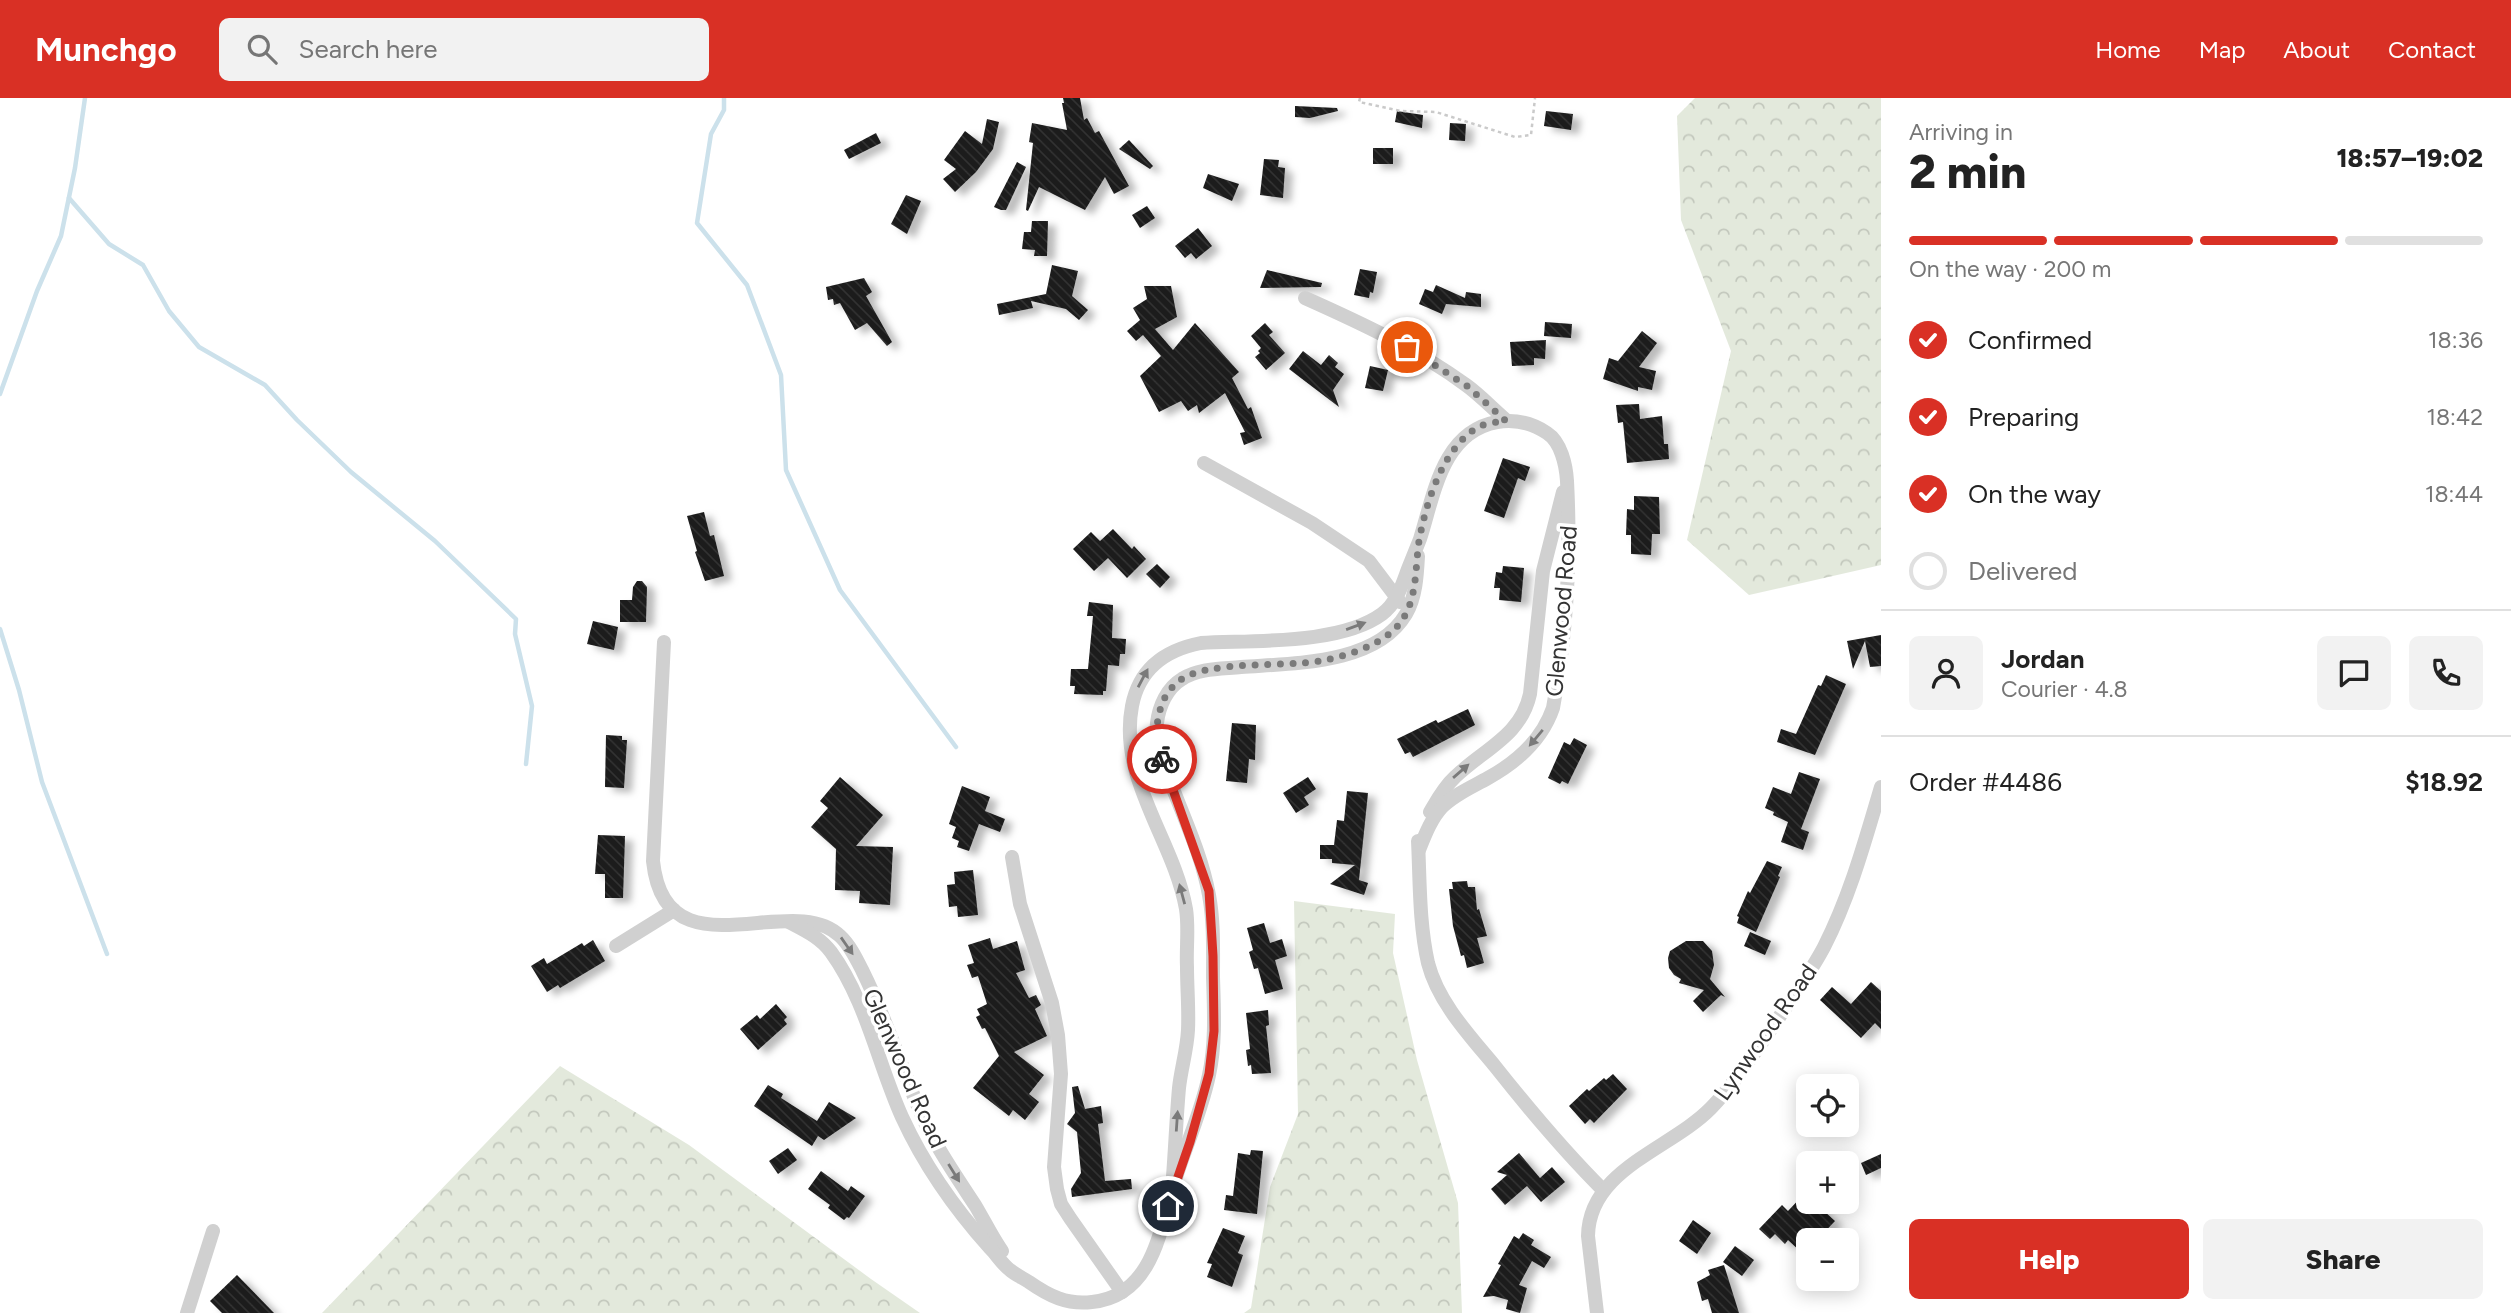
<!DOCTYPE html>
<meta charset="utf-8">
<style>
body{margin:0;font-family:Figtree,sans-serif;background:#f2f2f2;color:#222;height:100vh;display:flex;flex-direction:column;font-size:26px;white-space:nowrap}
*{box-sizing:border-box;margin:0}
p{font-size:23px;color:#767676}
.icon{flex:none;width:38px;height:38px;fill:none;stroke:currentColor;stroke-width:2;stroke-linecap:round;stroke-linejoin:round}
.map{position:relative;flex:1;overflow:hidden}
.panel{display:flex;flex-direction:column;background:#fff;width:630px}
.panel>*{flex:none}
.buttons{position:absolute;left:1796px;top:976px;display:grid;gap:14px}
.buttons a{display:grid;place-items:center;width:63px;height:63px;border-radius:10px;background:#fff;box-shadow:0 4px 18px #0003;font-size:35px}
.pin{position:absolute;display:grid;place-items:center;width:60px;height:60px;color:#fff;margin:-30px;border:4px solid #fff;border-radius:50%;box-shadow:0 2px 7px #0007}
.courier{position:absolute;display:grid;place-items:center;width:70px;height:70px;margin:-35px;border:5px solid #d93025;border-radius:50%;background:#fff;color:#222;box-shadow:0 2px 9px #0007}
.head em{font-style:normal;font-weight:800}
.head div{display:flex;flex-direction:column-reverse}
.head{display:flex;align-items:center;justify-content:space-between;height:119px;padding:0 28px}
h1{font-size:46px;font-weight:800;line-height:52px}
.bar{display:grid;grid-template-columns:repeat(4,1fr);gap:10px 7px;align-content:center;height:84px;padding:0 28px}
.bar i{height:9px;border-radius:5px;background:#e0e0e0}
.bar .selected{background:#d93025}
.bar p{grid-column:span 4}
.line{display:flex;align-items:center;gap:18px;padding:0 28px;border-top:2px solid #e0e0e0}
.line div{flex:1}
.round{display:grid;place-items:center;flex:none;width:74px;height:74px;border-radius:10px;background:#f2f2f2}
ol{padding:0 28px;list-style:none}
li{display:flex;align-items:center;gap:21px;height:77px}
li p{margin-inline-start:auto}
li .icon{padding:7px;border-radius:50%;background:#d93025;color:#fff;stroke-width:4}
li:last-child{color:#767676}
li i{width:38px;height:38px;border:4px solid #e0e0e0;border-radius:50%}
.cta{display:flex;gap:14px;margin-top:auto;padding:14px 28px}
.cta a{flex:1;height:80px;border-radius:10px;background:#d93025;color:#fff;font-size:28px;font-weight:800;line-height:80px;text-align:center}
.cta a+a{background:#f2f2f2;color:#222}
header{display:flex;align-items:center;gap:42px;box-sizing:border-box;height:98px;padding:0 35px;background:#d93025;color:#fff}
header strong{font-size:33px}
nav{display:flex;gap:38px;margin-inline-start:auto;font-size:24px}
.search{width:490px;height:63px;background:#f2f2f2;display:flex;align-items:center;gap:18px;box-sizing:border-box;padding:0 24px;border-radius:10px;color:#767676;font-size:26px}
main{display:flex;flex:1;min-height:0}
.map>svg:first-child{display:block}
</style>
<header>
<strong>Munchgo</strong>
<div class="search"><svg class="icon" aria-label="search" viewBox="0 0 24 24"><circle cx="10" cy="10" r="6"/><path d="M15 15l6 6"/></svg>Search here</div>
<nav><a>Home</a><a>Map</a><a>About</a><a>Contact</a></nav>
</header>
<main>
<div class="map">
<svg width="1881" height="1215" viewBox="0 0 1881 1215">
<defs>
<pattern id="forest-crowns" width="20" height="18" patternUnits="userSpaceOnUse" patternTransform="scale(1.75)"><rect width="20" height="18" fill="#e3e9dc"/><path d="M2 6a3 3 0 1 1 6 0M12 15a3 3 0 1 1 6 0" fill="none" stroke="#c3c8bd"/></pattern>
<pattern id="building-back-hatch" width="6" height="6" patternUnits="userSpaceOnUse" patternTransform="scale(1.75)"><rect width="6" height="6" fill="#1a1a1a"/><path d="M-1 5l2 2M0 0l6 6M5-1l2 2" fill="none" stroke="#333"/></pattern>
<filter id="shadow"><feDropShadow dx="8" dy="4.5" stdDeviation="3.5" flood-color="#0004"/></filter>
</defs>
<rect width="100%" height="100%" fill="#fff"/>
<g fill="url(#forest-crowns)">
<polygon points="1695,0 1881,0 1881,467 1749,497 1687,442 1731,253 1681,122 1677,18"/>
<polygon points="1294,803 1395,816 1393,855 1417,962 1458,1105 1462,1215 1244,1215 1251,1210 1270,1089 1298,1016"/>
<polygon points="560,968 689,1047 871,1181 920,1215 322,1215"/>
</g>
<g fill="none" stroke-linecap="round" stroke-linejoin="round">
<g stroke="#cce1eb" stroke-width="4.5">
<polyline points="724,0 724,12 711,36 697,125 747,187 781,277 786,372 840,492 956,649"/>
<polyline points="69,100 109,146 143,167 169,213 199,249 265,287 297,322 351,374 435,443 516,521 515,536 532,608 526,666"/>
<polyline points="0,296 37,193 61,138 75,70 85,0"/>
<polyline points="0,531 19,592 42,684 107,856"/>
</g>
</g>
<g fill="url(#building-back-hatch)" filter="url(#shadow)">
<polygon points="1063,0 1080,0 1084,22 1087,20 1095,35 1099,33 1129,88 1114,96 1105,79 1085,112 1039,89 1028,113 1026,112 1033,45 1029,44 1032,25 1067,32 1062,5 1064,5"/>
<polygon points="1295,8 1337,10 1338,13 1310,20 1295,19"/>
<polygon points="1397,13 1423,17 1422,30 1395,24"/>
<polygon points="1546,13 1573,16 1571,32 1544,28"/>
<polygon points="987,21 999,24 993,51 976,74 955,94 943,81 956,71 944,62 965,33 982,46"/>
<polygon points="1450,25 1466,26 1465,43 1449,42"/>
<polygon points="876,35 881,45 849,61 844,52"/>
<polygon points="1129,42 1153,68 1150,71 1119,51"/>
<rect x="1373" y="50" width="20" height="16"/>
<polygon points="1264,61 1279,62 1278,69 1285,70 1283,100 1260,97"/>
<polygon points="1017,64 1026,69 1006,112 1001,112 994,109"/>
<polygon points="1208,76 1239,86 1232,103 1203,90"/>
<polygon points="906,97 921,103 907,136 891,126"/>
<polygon points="1147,108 1155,120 1140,130 1132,117"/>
<polygon points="1032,123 1048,123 1047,158 1034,158 1035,152 1022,151 1024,134 1031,134"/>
<polygon points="1198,130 1212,148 1196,161 1191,155 1185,160 1175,148"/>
<polygon points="1052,167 1078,173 1072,198 1088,212 1079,222 1066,211 1031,203 1033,210 999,217 997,206 1046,196"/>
<polygon points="1360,171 1377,174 1373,195 1370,194 1369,200 1354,197"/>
<polygon points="1267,172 1322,185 1321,189 1260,190"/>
<polygon points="864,180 872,194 866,198 892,244 887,248 867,225 855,232 840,205 834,207 833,201 828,202 826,189"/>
<polygon points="1436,187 1465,200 1466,194 1481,196 1481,209 1446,206 1442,216 1419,206 1425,191 1433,194"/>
<polygon points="1144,188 1171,188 1177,219 1155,231 1173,252 1195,225 1239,274 1232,280 1248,311 1251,309 1262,340 1244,347 1240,335 1245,334 1225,295 1199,315 1197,307 1188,313 1181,303 1159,314 1140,278 1161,258 1143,237 1136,243 1127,233 1140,222 1133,210 1147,201"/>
<polygon points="1545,224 1572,226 1571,240 1544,238"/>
<polygon points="1265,225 1273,234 1269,237 1285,255 1266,272 1255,259 1260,255 1258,253 1261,250 1251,238"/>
<polygon points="1642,233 1657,245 1639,269 1656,273 1652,292 1638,289 1638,293 1603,281 1609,260 1618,263"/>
<polygon points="1546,242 1545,261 1534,260 1534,267 1512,268 1510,244"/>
<polygon points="1303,253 1321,267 1329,257 1338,265 1335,269 1344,276 1333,292 1339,309 1289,271"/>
<polygon points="1370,268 1388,272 1383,293 1365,290"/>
<polygon points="1639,306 1640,321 1662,318 1664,346 1668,346 1669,361 1627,365 1623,324 1618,325 1616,307"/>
<polygon points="1503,360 1530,369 1525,383 1518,380 1504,420 1484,413"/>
<polygon points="1634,398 1659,399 1660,436 1652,436 1651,457 1631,456 1631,437 1626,437 1627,411 1634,412"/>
<polygon points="704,414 710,438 714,437 724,478 705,483 695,454 697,453 687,418"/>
<polygon points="1113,431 1132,451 1134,448 1146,461 1127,480 1108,460 1094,473 1073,451 1091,434 1100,443"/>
<polygon points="1157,466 1170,479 1160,490 1146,476"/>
<polygon points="1503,468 1524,470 1521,504 1499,502 1500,490 1494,490 1496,474 1502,475"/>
<polygon points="637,483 642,483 647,489 646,524 620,524 620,502 632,502 633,489"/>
<polygon points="1089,504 1113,507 1112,540 1126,541 1125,556 1120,556 1119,568 1108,567 1106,593 1103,593 1103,597 1074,596 1075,588 1070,588 1071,571 1088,571 1093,518 1087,518"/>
<polygon points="593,523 618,529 614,552 587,546"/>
<polygon points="1881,537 1881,568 1870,569 1865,543 1853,571 1847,543"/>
<polygon points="1826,577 1846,586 1815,657 1777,644 1781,631 1796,636 1818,587 1821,588"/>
<polygon points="1468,611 1475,627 1413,659 1410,654 1405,656 1397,641 1436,622 1438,625"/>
<polygon points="1232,625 1256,627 1255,662 1249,661 1247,685 1226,683"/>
<polygon points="606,637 622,638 622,642 627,642 624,690 605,689"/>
<polygon points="1574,640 1587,647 1568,686 1562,683 1560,686 1548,680 1564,644 1570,647"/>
<polygon points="1799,674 1820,681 1801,731 1809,734 1803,752 1781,744 1788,724 1773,717 1774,714 1765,710 1773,689 1791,696"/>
<polygon points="840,679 883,717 856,748 893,749 890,807 859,805 860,793 835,792 836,751 811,729 828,710 820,703"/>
<polygon points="1308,679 1316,691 1304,699 1309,707 1296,715 1283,695"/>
<polygon points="962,688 990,699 985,713 1005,721 1000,734 979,726 969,753 957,749 959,743 952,740 956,729 949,726"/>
<polygon points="1347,693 1368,695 1359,782 1368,785 1364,797 1330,786 1355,767 1332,765 1332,761 1320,761 1320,747 1334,747 1337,722 1344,723"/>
<polygon points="598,737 625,738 623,800 605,800 605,776 595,776"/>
<polygon points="1767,763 1782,769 1778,778 1780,779 1756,834 1737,825 1739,819 1737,818 1748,793 1750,795"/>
<polygon points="973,772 978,817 958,819 957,808 949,809 947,787 955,786 954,774"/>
<polygon points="1467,783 1468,789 1475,789 1477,812 1479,811 1487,838 1477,840 1484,865 1467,870 1464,857 1461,858 1453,828 1449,791 1453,791 1452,784"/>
<polygon points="1264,825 1270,845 1282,841 1287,858 1275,862 1283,891 1265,896 1258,870 1254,871 1249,854 1253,852 1247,830"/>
<polygon points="1750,834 1771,843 1765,857 1744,848"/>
<polygon points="990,840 993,851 1017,843 1025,872 1016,875 1029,900 1036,897 1041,907 1035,911 1047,938 1014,954 1044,977 1029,996 1039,1004 1025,1022 1013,1012 1009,1018 973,990 999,958 985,930 982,931 976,919 980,917 977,911 987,906 978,878 972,880 967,867 974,865 968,847"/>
<polygon points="593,842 605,863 560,890 558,887 547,894 531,868 544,860 547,866 582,845 584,848"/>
<polygon points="1686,843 1703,843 1712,853 1714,867 1710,881 1725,899 1721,897 1703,914 1693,903 1704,892 1679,885 1681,881 1674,877 1669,870 1668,860 1670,853"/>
<polygon points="1871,884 1881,893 1881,931 1875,925 1861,940 1820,902 1832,889 1851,906"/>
<polygon points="776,906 787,919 784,922 787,926 758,952 740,931 757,917 760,921"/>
<polygon points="1268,912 1269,927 1266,928 1271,975 1252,976 1251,967 1248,968 1246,952 1250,951 1246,915"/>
<polygon points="1613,976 1627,991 1594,1025 1590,1021 1585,1026 1569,1008 1587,991 1589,993 1604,980 1606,982"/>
<polygon points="768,987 783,996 781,1000 817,1023 829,1004 856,1020 824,1042 818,1038 812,1048 754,1008"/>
<polygon points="1078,988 1085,1011 1101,1008 1103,1025 1098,1026 1105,1083 1131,1081 1132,1091 1072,1099 1071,1091 1081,1075 1077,1034 1067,1026 1075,1015 1072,989"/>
<polygon points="788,1050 797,1062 778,1076 769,1063"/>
<polygon points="1251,1052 1263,1053 1257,1116 1224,1112 1226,1097 1233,1098 1238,1055 1250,1057"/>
<polygon points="1519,1055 1540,1080 1552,1069 1565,1084 1541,1104 1527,1088 1505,1107 1491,1091 1507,1077 1497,1074"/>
<polygon points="1881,1056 1881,1070 1866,1077 1861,1065"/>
<polygon points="821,1073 848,1093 851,1088 865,1098 849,1120 847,1119 844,1122 828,1110 830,1107 808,1091"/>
<polygon points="1805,1095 1808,1098 1808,1104 1814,1104 1835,1123 1816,1143 1808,1143 1808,1147 1801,1154 1788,1142 1785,1146 1775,1136 1770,1141 1759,1131 1782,1107 1788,1113"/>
<polygon points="1693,1122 1711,1135 1697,1156 1679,1143"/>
<polygon points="1223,1130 1245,1138 1238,1155 1243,1157 1232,1189 1207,1179 1212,1166 1207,1165"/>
<polygon points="1523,1135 1534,1142 1531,1147 1551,1159 1544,1170 1532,1163 1519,1187 1527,1190 1520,1215 1506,1211 1508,1202 1494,1198 1483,1199 1501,1167 1498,1166 1514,1138 1519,1141"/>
<polygon points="1735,1148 1754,1162 1742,1178 1723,1164"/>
<polygon points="1724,1167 1739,1215 1712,1215 1708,1201 1702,1203 1697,1184 1710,1177 1708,1172"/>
<polygon points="237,1177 274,1215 222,1215 210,1203"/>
</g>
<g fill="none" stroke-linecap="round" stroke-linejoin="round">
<polyline stroke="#cacaca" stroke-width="2.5" stroke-dasharray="3.5 3.5" stroke-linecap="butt" points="1360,0 1359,4 1401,13 1436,14 1515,39 1531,37 1535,0"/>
<g stroke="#d0d0d0" stroke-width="14">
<path d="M1305 200C1361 225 1417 251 1466 287 1480 297 1493 311 1506 322"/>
<polyline points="1204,365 1312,425 1369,463 1400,504"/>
<path d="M664 544 653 763C665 880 792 791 840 838 850 847 857 862 863 874 884 916 899 962 917 1006 931 1042 954 1075 975 1107 984 1122 992 1139 1002 1153"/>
<path d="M1430 714C1437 702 1444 689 1455 679 1484 651 1521 638 1530 596L1543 473 1563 394"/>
<path d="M1418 743C1420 783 1419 825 1428 865 1438 904 1469 937 1494 967 1528 1010 1564 1053 1603 1092"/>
<polyline points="1012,759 1020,806 1052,905 1058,937 1061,976 1054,1069 1057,1091 1061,1106 1070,1120 1122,1194"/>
<path d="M789 824C804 832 820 839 831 854 866 902 878 966 902 1019 924 1067 955 1111 990 1150 997 1157 1002 1166 1010 1172 1016 1177 1023 1180 1029 1184 1049 1198 1067 1207 1092 1204 1144 1199 1158 1148 1168 1106 1179 1062 1200 1021 1209 977 1216 945 1214 911 1213 879 1213 852 1214 824 1209 797 1202 758 1184 720 1170 683 1164 664 1154 645 1157 625 1159 608 1167 590 1182 581 1199 570 1222 571 1241 569 1292 565 1376 567 1406 516 1416 499 1417 476 1418 458"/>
<polyline points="616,848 674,812"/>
<path d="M1172 1091C1175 1057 1176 1024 1179 990 1181 971 1187 952 1188 932 1189 911 1187 890 1187 869 1186 850 1189 830 1186 811 1174 742 1118 681 1132 608 1139 571 1165 552 1201 545 1252 542 1340 547 1382 516 1397 505 1402 487 1408 471 1412 461 1416 451 1420 441 1434 397 1442 334 1497 324 1515 321 1532 325 1547 335 1561 344 1566 367 1567 383 1571 459 1567 535 1553 610 1542 642 1517 664 1488 680 1472 689 1455 696 1442 709 1431 721 1425 737 1419 752"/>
<polyline points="187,1215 213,1133"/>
<path d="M1597 1215 1588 1138C1589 1071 1671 1051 1711 1010 1733 987 1751 960 1769 934 1788 906 1808 879 1824 849 1850 798 1865 743 1881 689"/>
</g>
</g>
<defs><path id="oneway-solid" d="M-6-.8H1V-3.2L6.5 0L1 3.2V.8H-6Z" transform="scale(1.75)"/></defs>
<g fill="#7a7a7a">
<use href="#oneway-solid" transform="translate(1356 528) rotate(-20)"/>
<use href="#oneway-solid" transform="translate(1143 580) rotate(-62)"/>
<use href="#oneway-solid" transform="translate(1536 640) rotate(130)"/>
<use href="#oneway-solid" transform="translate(1461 673) rotate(-41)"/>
<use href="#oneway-solid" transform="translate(1182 796) rotate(-105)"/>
<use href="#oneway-solid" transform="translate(847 848) rotate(55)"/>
<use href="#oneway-solid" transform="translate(1177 1023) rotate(-86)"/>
<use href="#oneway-solid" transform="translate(954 1075) rotate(58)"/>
</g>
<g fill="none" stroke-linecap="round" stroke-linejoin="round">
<path stroke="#7a7a7a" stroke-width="7" stroke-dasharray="0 12.6" d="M1162 661C1156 644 1155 627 1161 609 1164 599 1170 590 1179 583 1206 562 1284 569 1320 563 1342 559 1366 552 1385 539 1419 516 1414 478 1419 443 1426 405 1442 353 1475 331 1484 325 1496 324 1506 323L1467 288 1407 249"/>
<polyline stroke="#d93025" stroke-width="9" points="1162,661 1209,793 1213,858 1214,933 1209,976 1190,1044 1168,1108"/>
</g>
<g text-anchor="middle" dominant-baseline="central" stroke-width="7" stroke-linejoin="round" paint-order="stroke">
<g font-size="24" fill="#333" stroke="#fff">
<text transform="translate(1561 513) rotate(-85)">Glenwood Road</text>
<text transform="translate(1765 934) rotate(-55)">Lynwood Road</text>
<text transform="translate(905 970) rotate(66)">Glenwood Road</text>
</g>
</g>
</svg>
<div class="buttons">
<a><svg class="icon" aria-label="locate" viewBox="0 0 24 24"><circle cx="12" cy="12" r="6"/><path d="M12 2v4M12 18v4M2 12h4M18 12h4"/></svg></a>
<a>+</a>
<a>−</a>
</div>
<div class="pin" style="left:1407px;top:249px;background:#ea580c"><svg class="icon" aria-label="bag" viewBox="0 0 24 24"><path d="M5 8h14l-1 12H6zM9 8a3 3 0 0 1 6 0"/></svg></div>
<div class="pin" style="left:1168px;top:1108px;background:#1f2937"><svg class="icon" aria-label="home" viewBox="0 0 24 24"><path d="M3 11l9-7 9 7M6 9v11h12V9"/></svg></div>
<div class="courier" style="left:1162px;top:661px"><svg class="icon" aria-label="bike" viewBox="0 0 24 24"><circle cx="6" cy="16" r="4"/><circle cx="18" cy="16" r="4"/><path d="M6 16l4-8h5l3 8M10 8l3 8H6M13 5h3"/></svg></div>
</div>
<section class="panel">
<div class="head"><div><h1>2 min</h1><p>Arriving in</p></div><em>18:57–19:02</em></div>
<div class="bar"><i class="selected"></i><i class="selected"></i><i class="selected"></i><i></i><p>On the way · 200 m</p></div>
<ol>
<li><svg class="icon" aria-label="check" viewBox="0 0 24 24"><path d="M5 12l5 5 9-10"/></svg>Confirmed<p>18:36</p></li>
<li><svg class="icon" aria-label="check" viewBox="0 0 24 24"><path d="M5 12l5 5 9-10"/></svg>Preparing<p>18:42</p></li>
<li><svg class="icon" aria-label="check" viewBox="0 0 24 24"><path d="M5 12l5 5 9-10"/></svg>On the way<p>18:44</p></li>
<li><i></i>Delivered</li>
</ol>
<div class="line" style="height:126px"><a class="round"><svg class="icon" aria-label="person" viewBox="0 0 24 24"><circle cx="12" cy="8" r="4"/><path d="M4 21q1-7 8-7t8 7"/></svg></a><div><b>Jordan</b><p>Courier · 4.8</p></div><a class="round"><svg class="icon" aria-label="chat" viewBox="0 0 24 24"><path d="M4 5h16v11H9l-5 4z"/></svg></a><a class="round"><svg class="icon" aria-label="phone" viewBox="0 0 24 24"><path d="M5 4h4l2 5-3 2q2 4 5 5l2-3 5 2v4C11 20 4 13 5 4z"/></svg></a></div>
<div class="line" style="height:91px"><div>Order #4486</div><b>$18.92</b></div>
<div class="cta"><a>Help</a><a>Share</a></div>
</section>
</main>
